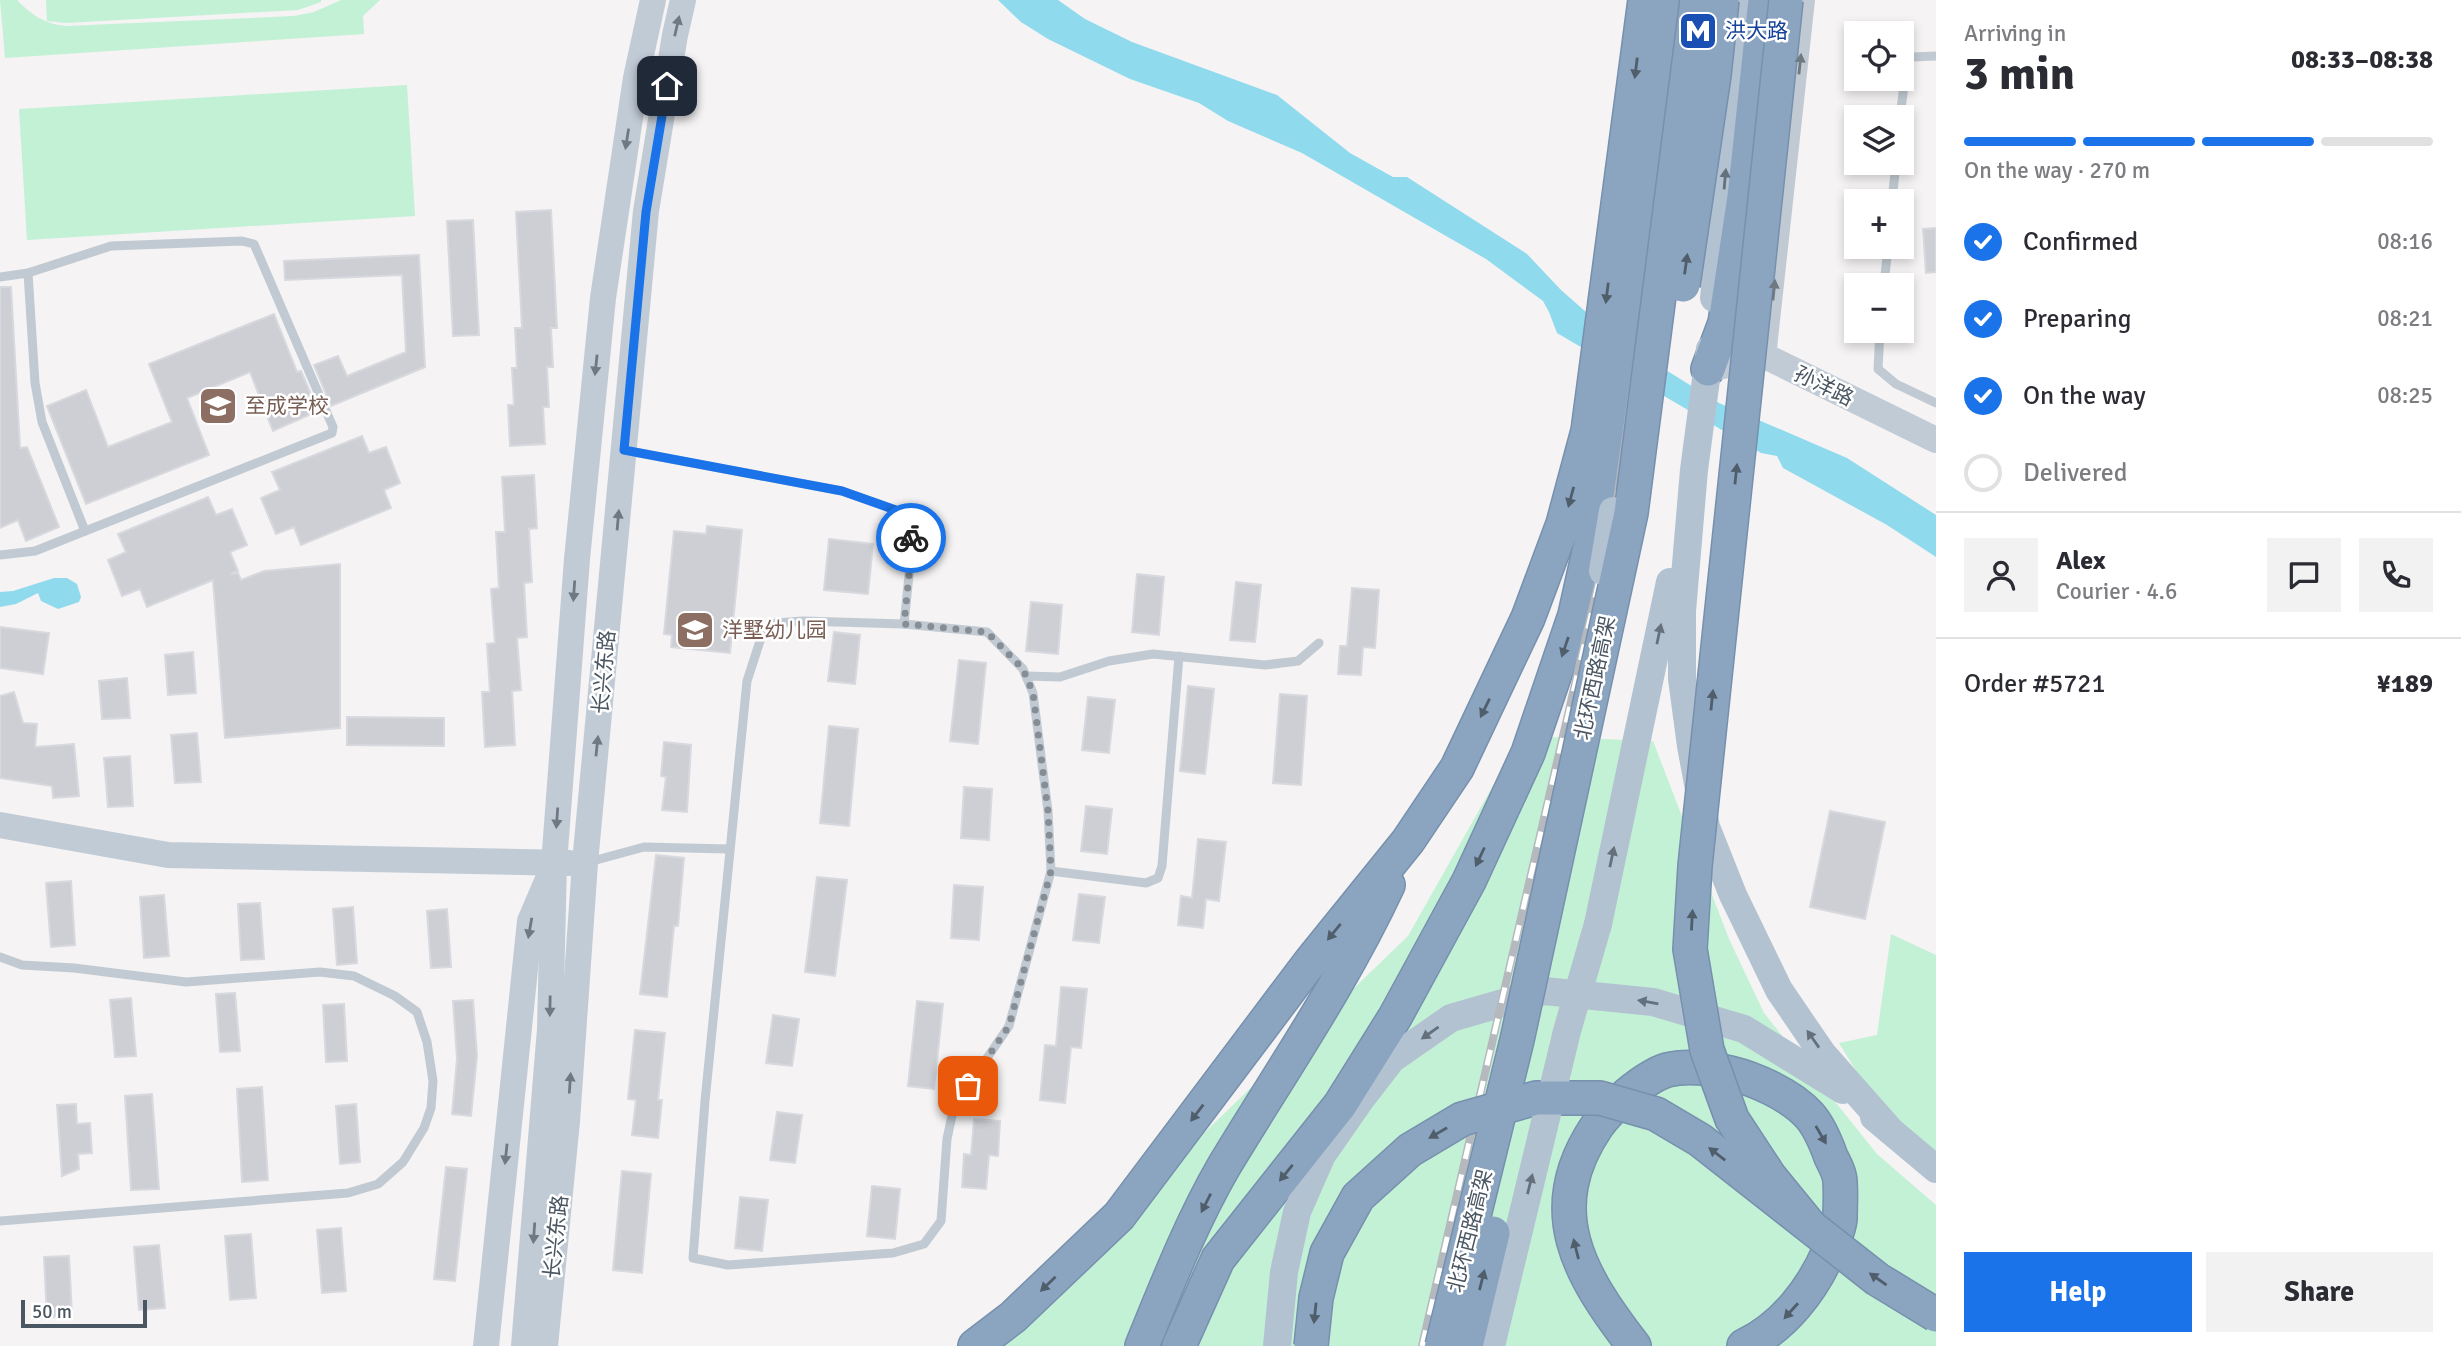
<!DOCTYPE html>
<meta charset="utf-8">
<style>
body{margin:0;font-family:Signika,"Noto Sans SC",sans-serif;background:#f2f2f3;color:#2b2b33;height:100vh;display:flex;flex-direction:column;font-size:26px;white-space:nowrap}
*{box-sizing:border-box;margin:0}
p{font-size:23px;color:#7c7c81}
.icon{flex:none;width:38px;height:38px;fill:none;stroke:currentColor;stroke-width:2;stroke-linecap:round;stroke-linejoin:round}
.map{position:relative;flex:1;overflow:hidden}
.sheet{display:flex;flex-direction:column;background:#fff;width:525px}
.sheet>*{flex:none}
.fabs{position:absolute;left:1844px;top:21px;display:grid;gap:14px}
.fabs a{display:grid;place-items:center;width:70px;height:70px;border-radius:0px;background:#fff;box-shadow:0 4px 10px #0003;font-size:35px}
.scale{position:absolute;left:21px;bottom:18px;width:126px;box-sizing:border-box;padding-left:7px;border:4px solid #4a5661;border-top:0;font-size:19px;line-height:24px;white-space:nowrap;color:#4a5661;-webkit-text-stroke:5px #fff;paint-order:stroke}
.pin{position:absolute;display:grid;place-items:center;width:60px;height:60px;color:#fff;margin:-30px;border-radius:14px;box-shadow:0 4px 10px #0006}
.courier{position:absolute;display:grid;place-items:center;width:70px;height:70px;margin:-35px;border:5px solid #1a73e8;border-radius:50%;background:#fff;color:#222;box-shadow:0 2px 9px #0007}
.overview em{font-style:normal;font-weight:700}
.overview div{display:flex;flex-direction:column-reverse}
.overview{display:flex;align-items:center;justify-content:space-between;height:119px;padding:0 28px}
h1{font-size:46px;font-weight:700;line-height:52px}
.bar{display:grid;grid-template-columns:repeat(4,1fr);gap:10px 7px;align-content:center;height:84px;padding:0 28px}
.bar i{height:9px;border-radius:5px;background:#e1e1e2}
.bar .active{background:#1a73e8}
.bar p{grid-column:span 4}
.line{display:flex;align-items:center;gap:18px;padding:0 28px;border-top:2px solid #e1e1e2}
.line div{flex:1}
.round{display:grid;place-items:center;flex:none;width:74px;height:74px;border-radius:0px;background:#f2f2f3}
ol{padding:0 28px;list-style:none}
li{display:flex;align-items:center;gap:21px;height:77px}
li p{margin-inline-start:auto}
li .icon{padding:7px;border-radius:50%;background:#1a73e8;color:#fff;stroke-width:4}
li:last-child{color:#7c7c81}
li i{width:38px;height:38px;border:4px solid #e1e1e2;border-radius:50%}
.button{display:flex;gap:14px;margin-top:auto;padding:14px 28px}
.button a{flex:1;height:80px;border-radius:0px;background:#1a73e8;color:#fff;font-size:28px;font-weight:700;line-height:80px;text-align:center}
.button a+a{background:#f2f2f3;color:#2b2b33}
main{display:flex;flex:1;min-height:0}
.map>svg:first-child{display:block}
</style>
<main>
<div class="map">
<svg width="1936" height="1346" viewBox="0 0 1936 1346">
<rect width="100%" height="100%" fill="#f5f3f3"/>
<g fill="#c3f1d5">
<path d="M0 0H17C31 15 45 24 66 26L294 16 314 12 341 0H380L363 16 364 34 5 58Z"/>
<polygon points="46,0 321,0 321,2 298,10 66,23 47,21"/>
<polygon points="407,85 415,216 27,240 19,109"/>
<polygon points="1521,736 1653,741 1729,939 1764,1013 1877,1154 1936,1205 1936,1346 979,1346 1131,1227 1204,1133 1408,936"/>
<polygon points="1891,934 1936,955 1936,1151 1915,1136 1871,1095 1839,1043 1877,1035"/>
</g>
<g fill="#90daee">
<polygon points="998,0 1058,0 1085,19 1132,42 1277,95 1350,153 1393,177 1407,177 1527,254 1561,290 1619,341 1719,403 1847,458 1936,515 1936,557 1887,525 1783,468 1777,456 1761,453 1557,333 1549,312 1543,301 1486,259 1302,153 1228,121 1199,103 1130,79 1048,39 1021,22"/>
<polygon points="54,578 67,578 77,584 81,597 79,602 58,609 41,601 38,593 16,604 0,607 0,592 13,591"/>
</g>
<g fill="#cdcfd5" stroke="#d7d9de" stroke-width="2">
<polygon points="551,210 557,328 551,328 553,367 547,367 549,407 543,407 545,444 510,446 508,405 514,405 512,368 517,368 515,328 522,328 516,212"/>
<polygon points="473,220 479,335 453,336 447,221"/>
<polygon points="1936,228 1936,272 1926,273 1923,229"/>
<polygon points="419,255 425,367 331,406 314,365 338,356 347,376 406,352 402,275 285,280 284,261"/>
<polygon points="0,287 11,287 20,448 27,447 59,527 26,541 18,520 0,528"/>
<polygon points="274,314 297,372 301,371 318,411 273,431 250,372 187,398 209,455 86,504 47,406 86,390 108,447 172,422 149,364"/>
<polygon points="362,436 369,453 386,447 400,483 384,490 391,508 301,545 294,527 276,534 261,498 280,490 272,472"/>
<polygon points="534,475 537,528 529,529 532,582 524,583 527,637 517,638 521,690 512,691 515,745 485,747 482,692 490,692 487,644 495,643 491,589 499,588 496,532 505,532 502,477"/>
<polygon points="208,497 216,515 232,509 247,545 230,552 238,571 231,574 238,573 241,580 264,571 340,564 340,728 225,738 213,580 147,607 140,589 122,596 108,560 126,552 118,534"/>
<polygon points="707,526 742,530 730,653 671,647 672,635 664,634 674,531 706,534"/>
<polygon points="829,539 873,544 868,594 824,590"/>
<polygon points="1137,574 1164,577 1159,635 1132,632"/>
<polygon points="1236,582 1261,585 1255,642 1230,640"/>
<polygon points="1352,588 1379,590 1375,648 1363,647 1361,675 1338,674 1340,646 1347,646"/>
<polygon points="1031,602 1062,605 1058,654 1026,651"/>
<polygon points="0,627 49,633 43,674 0,668"/>
<polygon points="834,632 860,635 855,684 828,681"/>
<polygon points="193,652 196,693 168,695 165,655"/>
<polygon points="959,660 986,663 978,744 950,741"/>
<polygon points="127,678 130,718 102,719 99,681"/>
<polygon points="1188,686 1214,689 1205,774 1180,771"/>
<polygon points="14,692 23,723 37,724 35,747 74,744 79,796 53,798 52,786 0,778 0,696"/>
<polygon points="1280,694 1307,696 1301,785 1273,783"/>
<polygon points="1088,697 1115,700 1109,753 1082,750"/>
<polygon points="347,717 444,718 444,746 347,745"/>
<polygon points="829,726 858,729 849,826 820,823"/>
<polygon points="197,733 201,782 175,783 171,735"/>
<polygon points="664,742 691,745 687,812 662,810 666,777 661,776"/>
<polygon points="130,756 133,806 108,807 104,758"/>
<polygon points="964,787 992,789 989,840 961,838"/>
<polygon points="1086,806 1112,809 1107,854 1081,851"/>
<polygon points="1830,811 1885,822 1865,919 1810,907"/>
<polygon points="1198,839 1226,842 1219,901 1206,899 1203,928 1178,925 1181,896 1192,898"/>
<polygon points="656,855 684,858 678,926 674,926 667,997 640,994"/>
<polygon points="817,877 847,880 835,976 805,972"/>
<polygon points="71,881 75,945 51,947 46,883"/>
<polygon points="954,885 983,887 979,940 951,938"/>
<polygon points="1079,894 1105,897 1099,943 1073,940"/>
<polygon points="164,895 169,956 144,958 140,897"/>
<polygon points="260,903 264,959 241,960 238,904"/>
<polygon points="353,907 357,963 337,965 333,909"/>
<polygon points="447,909 451,967 431,968 427,911"/>
<polygon points="1061,987 1087,989 1081,1048 1071,1047 1065,1103 1040,1100 1045,1045 1056,1046"/>
<polygon points="235,993 240,1051 220,1052 216,994"/>
<polygon points="131,998 136,1056 115,1057 110,1000"/>
<polygon points="473,1000 477,1056 471,1116 452,1114 457,1059 453,1001"/>
<polygon points="917,1001 943,1004 934,1089 908,1086"/>
<polygon points="344,1004 347,1061 326,1062 323,1005"/>
<polygon points="773,1015 799,1019 792,1066 766,1063"/>
<polygon points="635,1030 665,1033 658,1100 662,1100 658,1138 632,1135 636,1100 628,1099"/>
<polygon points="262,1087 268,1180 242,1182 237,1089"/>
<polygon points="152,1094 159,1189 131,1190 125,1096"/>
<polygon points="76,1104 77,1124 90,1123 92,1153 78,1154 79,1169 62,1176 57,1105"/>
<polygon points="356,1104 360,1162 340,1164 336,1106"/>
<polygon points="777,1112 802,1115 795,1163 770,1160"/>
<polygon points="974,1119 1000,1121 998,1156 989,1155 986,1189 962,1187 964,1154 971,1155"/>
<polygon points="446,1167 467,1169 455,1281 434,1279"/>
<polygon points="622,1171 651,1174 642,1273 613,1270"/>
<polygon points="872,1186 900,1189 895,1239 867,1236"/>
<polygon points="740,1197 768,1200 762,1251 735,1248"/>
<polygon points="341,1228 346,1291 322,1293 317,1230"/>
<polygon points="251,1234 256,1298 230,1300 225,1236"/>
<polygon points="159,1245 165,1308 139,1310 134,1247"/>
<polygon points="69,1256 72,1316 47,1317 44,1257"/>
</g>
<g fill="none" stroke-linecap="round" stroke-linejoin="round">
<defs>
<g id="highway">
<polyline points="1708,369 1725,323 1744,197 1765,0"/>
<polyline points="975,1346 1013,1317 1119,1216 1311,961 1408,841 1457,768 1528,618 1563,524 1588,431 1645,0"/>
<path d="M1142 1346C1167 1285 1191 1223 1224 1166 1280 1073 1342 984 1388 885"/>
<polyline points="1179,1346 1218,1259 1340,1105 1395,1017 1469,881 1528,753 1575,615 1608,466 1632,308 1670,0"/>
<path d="M1634 1346C1579 1275 1540 1210 1597 1126 1610 1107 1645 1077 1667 1070 1687 1065 1710 1068 1730 1073 1755 1079 1791 1095 1809 1115 1819 1126 1826 1143 1831 1157 1835 1165 1840 1174 1840 1182 1841 1194 1840 1207 1840 1219 1839 1230 1834 1239 1830 1249 1813 1289 1784 1327 1744 1346"/>
</g>
</defs>
<use href="#highway" stroke="#7690ad" stroke-width="36"/>
<g stroke="#c1cad2" stroke-width="9">
<polyline points="1900,117 1907,62 1912,57 1936,56"/>
<polyline points="1892,201 1896,163"/>
<polyline points="28,273 35,383 42,422 85,531"/>
<polyline points="0,277 28,273 111,246 242,241 254,244 333,427 332,433 35,551 0,555"/>
<polyline points="1884,285 1888,247"/>
<polyline points="1880,331 1878,369 1896,384 1936,403"/>
<polyline points="628,451 842,491 907,514 912,546 904,624"/>
<polygon points="803,621 904,624 987,632 1023,669 1033,693 1048,811 1051,871 1009,1026 954,1106 947,1139 941,1221 924,1244 893,1253 728,1265 693,1258 705,1101 747,681 761,638 775,623"/>
<polyline points="1026,676 1060,677 1109,661 1153,654 1265,665 1298,661 1319,643"/>
<polyline points="589,862 644,847 729,849"/>
<polyline points="1051,871 1146,883 1158,878 1162,866 1179,656"/>
<polyline points="0,957 22,965 74,968 186,982 320,972 354,976 395,996 417,1012 427,1042 433,1081 431,1108 424,1128 403,1162 378,1184 348,1193 0,1221"/>
</g>
<polyline stroke="#c1cad2" stroke-width="18" points="1767,357 1806,0"/>
<g stroke="#c1cbd6" stroke-width="26">
<polyline points="1708,369 1767,357 1936,440"/>
<polyline points="0,825 168,855 569,863"/>
<polyline points="486,1346 530,921 548,879"/>
<polyline points="524,1346 550,1029 554,864 577,559 603,298 636,78 653,0"/>
<polyline points="545,1346 567,1121 585,863 646,211 675,35 683,0"/>
</g>
<g stroke="#b3c2d1" stroke-width="28">
<polyline points="1714,298 1743,0"/>
<polyline points="1710,349 1694,470 1682,611 1682,679 1691,746 1706,827 1733,895 1779,990 1822,1053 1889,1129"/>
<polyline points="1598,924 1670,582"/>
<polyline points="1874,1117 1936,1169"/>
<polyline points="1277,1346 1284,1272 1297,1212 1322,1155 1361,1099 1392,1059 1451,1018 1544,991 1653,1002 1744,1029 1843,1090"/>
</g>
<use href="#highway" stroke="#8ba5c1" stroke-width="33"/>
<defs>
<g id="rail">
<polyline points="1422,1346 1616,507 1688,0"/>
<polyline points="1453,1346 1637,512 1711,0"/>
</g>
</defs>
<use href="#rail" stroke="#b5b8bd" stroke-width="8"/>
<use href="#rail" stroke="#fff" stroke-width="5" stroke-dasharray="16" stroke-linecap="butt"/>
<defs>
<g id="highway-bridge">
<polyline points="1786,0 1695,866 1690,949 1707,1050 1732,1119 1770,1177 1810,1226"/>
<polyline points="1683,285 1714,75 1722,0"/>
<polyline points="1311,1346 1316,1298 1327,1253 1358,1197 1410,1150 1462,1119 1536,1098 1600,1098 1656,1114 1700,1140 1877,1279 1936,1315"/>
<polyline points="1442,1346 1517,1040 1631,513 1697,0"/>
<polyline points="1466,1346 1493,1233"/>
</g>
</defs>
<use href="#highway-bridge" stroke="#7690ad" stroke-width="36" stroke-linecap="butt"/>
<g stroke="#b3c2d1" stroke-width="28">
<polyline points="1603,571 1613,511"/>
<polyline points="1491,1346 1567,1031 1598,924"/>
</g>
<use href="#highway-bridge" stroke="#8ba5c1" stroke-width="33"/>
</g>
<defs><path id="oneway-solid" d="M-6-.8H1V-3.2L6.5 0L1 3.2V.8H-6Z" transform="scale(1.75)"/></defs>
<g fill="#6e7984">
<use href="#oneway-solid" transform="translate(677 26) rotate(-77)"/>
<use href="#oneway-solid" transform="translate(627 139) rotate(99)"/>
<use href="#oneway-solid" transform="translate(596 365) rotate(96)"/>
<use href="#oneway-solid" transform="translate(618 520) rotate(-85)"/>
<use href="#oneway-solid" transform="translate(574 591) rotate(94)"/>
<use href="#oneway-solid" transform="translate(597 746) rotate(-84)"/>
<use href="#oneway-solid" transform="translate(557 818) rotate(94)"/>
<use href="#oneway-solid" transform="translate(530 928) rotate(100)"/>
<use href="#oneway-solid" transform="translate(550 1006) rotate(91)"/>
<use href="#oneway-solid" transform="translate(570 1083) rotate(-86)"/>
<use href="#oneway-solid" transform="translate(506 1154) rotate(96)"/>
<use href="#oneway-solid" transform="translate(534 1233) rotate(94)"/>
</g>
<g fill="#6e7983">
<use href="#oneway-solid" transform="translate(1800 64) rotate(-84)"/>
<use href="#oneway-solid" transform="translate(1774 290) rotate(-84)"/>
</g>
<g fill="#505e6b">
<use href="#oneway-solid" transform="translate(1636 68) rotate(97)"/>
<use href="#oneway-solid" transform="translate(1686 264) rotate(-82)"/>
<use href="#oneway-solid" transform="translate(1607 293) rotate(97)"/>
<use href="#oneway-solid" transform="translate(1736 474) rotate(-84)"/>
<use href="#oneway-solid" transform="translate(1571 497) rotate(105)"/>
<use href="#oneway-solid" transform="translate(1565 647) rotate(109)"/>
<use href="#oneway-solid" transform="translate(1712 700) rotate(-84)"/>
<use href="#oneway-solid" transform="translate(1485 708) rotate(116)"/>
<use href="#oneway-solid" transform="translate(1480 857) rotate(115)"/>
<use href="#oneway-solid" transform="translate(1692 920) rotate(-87)"/>
<use href="#oneway-solid" transform="translate(1334 932) rotate(129)"/>
<use href="#oneway-solid" transform="translate(1197 1113) rotate(127)"/>
<use href="#oneway-solid" transform="translate(1438 1133) rotate(150)"/>
<use href="#oneway-solid" transform="translate(1821 1135) rotate(60)"/>
<use href="#oneway-solid" transform="translate(1717 1154) rotate(-142)"/>
<use href="#oneway-solid" transform="translate(1286 1173) rotate(129)"/>
<use href="#oneway-solid" transform="translate(1206 1203) rotate(117)"/>
<use href="#oneway-solid" transform="translate(1576 1249) rotate(-104)"/>
<use href="#oneway-solid" transform="translate(1878 1279) rotate(-145)"/>
<use href="#oneway-solid" transform="translate(1482 1280) rotate(-76)"/>
<use href="#oneway-solid" transform="translate(1048 1284) rotate(136)"/>
<use href="#oneway-solid" transform="translate(1791 1311) rotate(132)"/>
<use href="#oneway-solid" transform="translate(1315 1313) rotate(96)"/>
</g>
<g fill="#64717d">
<use href="#oneway-solid" transform="translate(1725 179) rotate(-85)"/>
<use href="#oneway-solid" transform="translate(1659 634) rotate(-78)"/>
<use href="#oneway-solid" transform="translate(1612 857) rotate(-78)"/>
<use href="#oneway-solid" transform="translate(1648 1002) rotate(-170)"/>
<use href="#oneway-solid" transform="translate(1430 1033) rotate(145)"/>
<use href="#oneway-solid" transform="translate(1813 1039) rotate(-125)"/>
<use href="#oneway-solid" transform="translate(1530 1184) rotate(-76)"/>
</g>
<g fill="none" stroke-linecap="round" stroke-linejoin="round">
<polyline stroke="#868d94" stroke-width="7" stroke-dasharray="0 12.6" points="911,538 912,546 904,624 987,632 1023,669 1033,693 1048,811 1051,871 1009,1026 968,1086"/>
<polyline stroke="#1a73e8" stroke-width="9" points="667,86 646,212 624,450 842,491 907,514 911,538"/>
</g>
<defs>
<symbol id="metro-square" viewBox="-11 -11 22 22"><rect x="-9" y="-9" width="18" height="18" rx="4" fill="#1a4fb4" stroke="#fff"/><path d="M-5.5 5V-5H-3L0 0L3-5H5.5V5H3V-.5L0 4L-3-.5V5Z" fill="#fff"/></symbol>
<symbol id="school-square" viewBox="-11 -11 22 22"><rect x="-9" y="-9" width="18" height="18" rx="4" fill="#8d6e63" stroke="#fff"/><path d="M0-5L7-2L0 1L-7-2ZM-4 1L0 2.5L4 1V4Q0 6-4 4Z" fill="#fff"/></symbol>
</defs>
<g fill-rule="evenodd">
<use href="#metro-square" x="1676" y="9" width="44" height="44"/>
<use href="#school-square" x="196" y="384" width="44" height="44"/>
<use href="#school-square" x="673" y="608" width="44" height="44"/>
</g>
<g text-anchor="middle" dominant-baseline="central" stroke-width="5" stroke-linejoin="round" paint-order="stroke">
<g font-size="21" fill="#164399" stroke="#fff" text-anchor="start">
<text x="1725" y="31">洪大路</text>
</g>
<g font-size="21" fill="#4a5661" stroke="#fff">
<text transform="translate(1824 386) rotate(26)">孙洋路</text>
<text transform="translate(604 672) rotate(-85)">长兴东路</text>
<text transform="translate(1595 678) rotate(-78)">北环西路高架</text>
<text transform="translate(1470 1231) rotate(-76)">北环西路高架</text>
<text transform="translate(556 1237) rotate(-84)">长兴东路</text>
</g>
<g font-size="21" fill="#785e54" stroke="#fff" text-anchor="start">
<text x="245" y="406">至成学校</text>
<text x="722" y="630">洋墅幼儿园</text>
</g>
</g>
</svg>
<div class="fabs">
<a><svg class="icon" aria-label="locate" viewBox="0 0 24 24"><circle cx="12" cy="12" r="6"/><path d="M12 2v4M12 18v4M2 12h4M18 12h4"/></svg></a>
<a><svg class="icon" aria-label="layers" viewBox="0 0 24 24"><path d="M12 4l9 5-9 5-9-5zM3 14l9 5 9-5"/></svg></a>
<a>+</a>
<a>−</a>
</div>
<div class="scale">50 m</div>
<div class="pin" style="left:968px;top:1086px;background:#ea580c"><svg class="icon" aria-label="bag" viewBox="0 0 24 24"><path d="M5 8h14l-1 12H6zM9 8a3 3 0 0 1 6 0"/></svg></div>
<div class="pin" style="left:667px;top:86px;background:#1f2937"><svg class="icon" aria-label="home" viewBox="0 0 24 24"><path d="M3 11l9-7 9 7M6 9v11h12V9"/></svg></div>
<div class="courier" style="left:911px;top:538px"><svg class="icon" aria-label="bike" viewBox="0 0 24 24"><circle cx="6" cy="16" r="4"/><circle cx="18" cy="16" r="4"/><path d="M6 16l4-8h5l3 8M10 8l3 8H6M13 5h3"/></svg></div>
</div>
<section class="sheet">
<div class="overview"><div><h1>3 min</h1><p>Arriving in</p></div><em>08:33–08:38</em></div>
<div class="bar"><i class="active"></i><i class="active"></i><i class="active"></i><i></i><p>On the way · 270 m</p></div>
<ol>
<li><svg class="icon" aria-label="check" viewBox="0 0 24 24"><path d="M5 12l5 5 9-10"/></svg>Confirmed<p>08:16</p></li>
<li><svg class="icon" aria-label="check" viewBox="0 0 24 24"><path d="M5 12l5 5 9-10"/></svg>Preparing<p>08:21</p></li>
<li><svg class="icon" aria-label="check" viewBox="0 0 24 24"><path d="M5 12l5 5 9-10"/></svg>On the way<p>08:25</p></li>
<li><i></i>Delivered</li>
</ol>
<div class="line" style="height:126px"><a class="round"><svg class="icon" aria-label="person" viewBox="0 0 24 24"><circle cx="12" cy="8" r="4"/><path d="M4 21q1-7 8-7t8 7"/></svg></a><div><b>Alex</b><p>Courier · 4.6</p></div><a class="round"><svg class="icon" aria-label="chat" viewBox="0 0 24 24"><path d="M4 5h16v11H9l-5 4z"/></svg></a><a class="round"><svg class="icon" aria-label="phone" viewBox="0 0 24 24"><path d="M5 4h4l2 5-3 2q2 4 5 5l2-3 5 2v4C11 20 4 13 5 4z"/></svg></a></div>
<div class="line" style="height:91px"><div>Order #5721</div><b>¥189</b></div>
<div class="button"><a>Help</a><a>Share</a></div>
</section>
</main>
